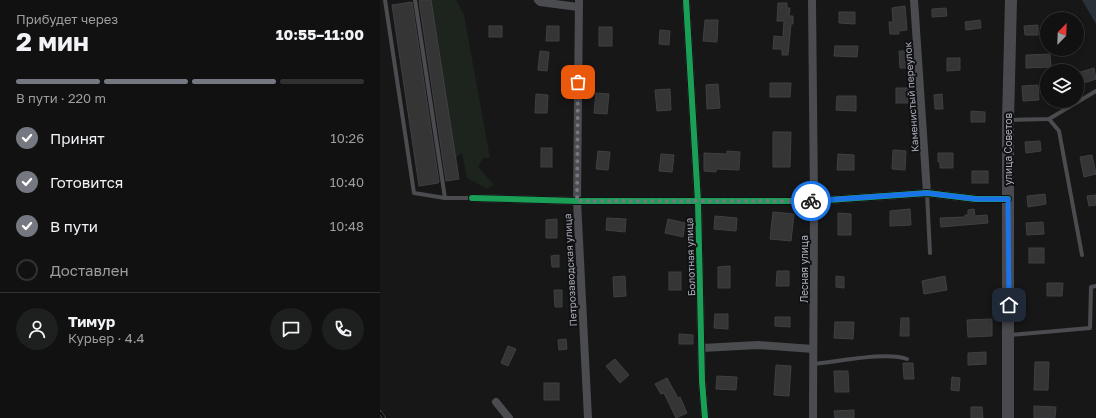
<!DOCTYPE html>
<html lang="ru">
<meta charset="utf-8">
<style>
body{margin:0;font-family:"Golos Text",sans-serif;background:#1e1f1f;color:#f1f3f6;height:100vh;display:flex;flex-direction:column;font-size:15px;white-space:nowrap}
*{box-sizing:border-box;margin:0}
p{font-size:13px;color:#9c9d9f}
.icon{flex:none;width:22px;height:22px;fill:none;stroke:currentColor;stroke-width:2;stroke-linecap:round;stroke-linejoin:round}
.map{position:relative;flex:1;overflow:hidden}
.details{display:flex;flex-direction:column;background:#111;width:380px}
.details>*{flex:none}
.needle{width:26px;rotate:23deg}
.buttons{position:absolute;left:660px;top:12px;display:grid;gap:8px}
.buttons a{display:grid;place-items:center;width:44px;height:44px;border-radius:50%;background:#111;box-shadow:0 2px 6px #0003,0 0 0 1px #303131;font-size:20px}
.pin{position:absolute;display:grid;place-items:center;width:34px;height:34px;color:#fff;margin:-17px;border-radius:8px;box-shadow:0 2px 6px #0006}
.courier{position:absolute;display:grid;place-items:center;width:40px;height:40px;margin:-20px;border:3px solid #1a73e8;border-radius:50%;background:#fff;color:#222;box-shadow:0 1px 5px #0007}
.head em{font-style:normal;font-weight:700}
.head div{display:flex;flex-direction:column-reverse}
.head{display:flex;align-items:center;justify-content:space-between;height:68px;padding:0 16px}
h1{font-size:26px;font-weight:700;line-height:30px}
.bar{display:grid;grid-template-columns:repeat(4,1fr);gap:6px 4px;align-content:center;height:48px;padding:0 16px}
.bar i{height:5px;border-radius:3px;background:#303131}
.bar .selected{background:#757880}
.bar p{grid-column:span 4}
.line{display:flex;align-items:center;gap:10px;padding:0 16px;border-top:1px solid #303131}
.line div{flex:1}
.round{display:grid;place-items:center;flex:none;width:42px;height:42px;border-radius:21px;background:#1e1f1f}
ol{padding:0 16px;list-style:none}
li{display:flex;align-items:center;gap:12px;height:44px}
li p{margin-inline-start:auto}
li .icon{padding:4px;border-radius:50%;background:#757880;color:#fff;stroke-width:4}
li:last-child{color:#9c9d9f}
li i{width:22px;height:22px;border:2px solid #303131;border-radius:50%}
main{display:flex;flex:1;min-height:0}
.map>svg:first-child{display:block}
</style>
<main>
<section class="details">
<div class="head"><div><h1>2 мин</h1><p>Прибудет через</p></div><em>10:55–11:00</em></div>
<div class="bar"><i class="selected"></i><i class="selected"></i><i class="selected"></i><i></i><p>В пути · 220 m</p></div>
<ol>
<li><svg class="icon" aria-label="check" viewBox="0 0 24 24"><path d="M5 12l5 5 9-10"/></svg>Принят<p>10:26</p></li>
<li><svg class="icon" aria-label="check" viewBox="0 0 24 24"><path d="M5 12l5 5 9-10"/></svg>Готовится<p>10:40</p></li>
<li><svg class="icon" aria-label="check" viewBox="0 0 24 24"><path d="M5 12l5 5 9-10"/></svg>В пути<p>10:48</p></li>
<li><i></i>Доставлен</li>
</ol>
<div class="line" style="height:72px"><a class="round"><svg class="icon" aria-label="person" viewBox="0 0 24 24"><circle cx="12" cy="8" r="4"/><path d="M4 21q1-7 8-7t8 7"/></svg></a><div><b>Тимур</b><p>Курьер · 4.4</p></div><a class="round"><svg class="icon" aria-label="chat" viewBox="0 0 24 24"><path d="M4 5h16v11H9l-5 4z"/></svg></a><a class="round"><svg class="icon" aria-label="phone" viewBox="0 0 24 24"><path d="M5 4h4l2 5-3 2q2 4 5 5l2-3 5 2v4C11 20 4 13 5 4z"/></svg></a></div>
</section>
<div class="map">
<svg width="716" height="418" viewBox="0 0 716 418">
<rect width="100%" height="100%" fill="#171717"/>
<polygon fill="#1d241e" points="51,0 76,0 84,15 110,158 103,158 98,167 114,185 107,189 87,178 82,153 75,158"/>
<polygon fill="#2a3239" points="702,0 716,0 716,24"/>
<g fill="#353536" stroke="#3f4043">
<polygon points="41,0 51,0 79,179 66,181 39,1"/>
<polygon points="32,2 59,182 58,183 39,186 12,5"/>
<polygon points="398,3 407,3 407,8 410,8 409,16 413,16 413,24 411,24 408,55 402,55 402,49 393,49 394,36 403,37 404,21 397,21"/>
<polygon points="525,6 527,30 519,31 519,34 510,34 509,22 513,22 512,8"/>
<polygon points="566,8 567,16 552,17 552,9"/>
<polygon points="459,12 475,12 475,24 459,23"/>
<polygon points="325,20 338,20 337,42 323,41"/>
<polygon points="600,20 601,28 586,30 585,22"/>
<polygon points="658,25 658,35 645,35 644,26"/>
<rect x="109" y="26" width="13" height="11"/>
<polygon points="167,26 179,26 179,41 166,41"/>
<rect x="219" y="27" width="13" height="19"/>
<polygon points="280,30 290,31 289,45 279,44"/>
<polygon points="455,46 478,46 477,57 454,56"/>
<polygon points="160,51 169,52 167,71 158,70"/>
<polygon points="519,51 528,51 529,68 520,68"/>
<polygon points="670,54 671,67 646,68 646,55"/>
<polygon points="567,58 580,58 580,70 567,71"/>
<polygon points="714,68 716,79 697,85 697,73"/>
<polygon points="390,83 411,83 410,97 390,97"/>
<polygon points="338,84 340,108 327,109 326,85"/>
<polygon points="658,85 659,100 643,101 642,86"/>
<rect x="516" y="88" width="12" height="15"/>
<polygon points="290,89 291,110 277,111 275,90"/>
<polygon points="216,93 229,94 227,114 214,113"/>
<polygon points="156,94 168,95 167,113 155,113"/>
<polygon points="562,94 563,109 555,109 554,95"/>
<polygon points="457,96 476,96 476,111 456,110"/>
<polygon points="591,111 605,112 605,122 591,122"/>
<polygon points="393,132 411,132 410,167 393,167"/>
<polygon points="660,141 661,151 646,153 645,142"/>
<rect x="161" y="148" width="11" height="19"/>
<polygon points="513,150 526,151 525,170 512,169"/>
<polygon points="218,151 230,152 228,170 216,169"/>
<polygon points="347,151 360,152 359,170 336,169 336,172 324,171 324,153 347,154"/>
<polygon points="558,153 573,153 573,168 560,168 560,162 558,162"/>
<polygon points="281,154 294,155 292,172 279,171"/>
<polygon points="458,154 474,155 474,170 457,170"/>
<polygon points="712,155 716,174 704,177 700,157"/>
<rect x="592" y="171" width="16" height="12"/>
<polygon points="665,194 666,204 648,207 647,196"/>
<polygon points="716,195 716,205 709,206 707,196"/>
<polygon points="530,209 531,225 510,226 510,211"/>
<polygon points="594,209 595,216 607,215 608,223 561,227 560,218 585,217 585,215 588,215 588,210"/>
<polygon points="393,212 414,214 411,241 390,239"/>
<polygon points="458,213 471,214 471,235 458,235"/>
<polygon points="335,216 357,218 356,231 334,229"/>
<polygon points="227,218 246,219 245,232 226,230"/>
<polygon points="177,219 177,238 166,238 166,220"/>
<polygon points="288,219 305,223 303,237 285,233"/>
<polygon points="663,222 664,234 647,235 646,223"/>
<rect x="649" y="248" width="15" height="15"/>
<polygon points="179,255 179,267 172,267 171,256"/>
<polygon points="350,266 350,288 338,288 338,267"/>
<polygon points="397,271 409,271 409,286 396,286"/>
<rect x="289" y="272" width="12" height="18"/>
<polygon points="245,276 246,296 234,297 233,277"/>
<polygon points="456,276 464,277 464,288 456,287"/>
<polygon points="565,276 567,290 544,294 542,281"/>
<polygon points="667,283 683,283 682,296 667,296"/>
<polygon points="174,290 182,290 182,307 175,307"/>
<polygon points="335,314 348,314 348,329 334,328"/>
<polygon points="395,317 410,317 410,327 395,326"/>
<polygon points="521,318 529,318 529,336 520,336"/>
<polygon points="612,319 612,336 588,337 587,320"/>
<polygon points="455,322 474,322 473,339 454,338"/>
<polygon points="299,334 313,335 313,344 299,344"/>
<polygon points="186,339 187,349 179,350 178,340"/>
<polygon points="128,346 136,349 128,366 121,363"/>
<polygon points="606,352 606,364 588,365 588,353"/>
<polygon points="235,359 249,375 240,383 226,366"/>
<polygon points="655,362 669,362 668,390 654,390"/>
<polygon points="523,363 533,363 534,379 524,379"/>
<polygon points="396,365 411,366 409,396 394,395"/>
<polygon points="454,371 468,371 469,392 455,392"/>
<polygon points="337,376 357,377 356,390 336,389"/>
<polygon points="572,377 580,378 579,391 571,390"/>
<polygon points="287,378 298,398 300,397 307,413 296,418 284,393 281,394 275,384"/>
<rect x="164" y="383" width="15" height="17"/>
<polygon points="654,406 676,407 675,418 654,418"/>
<polygon points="591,407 602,407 603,418 591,418"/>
<polygon points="474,410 474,418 455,418 454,411"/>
</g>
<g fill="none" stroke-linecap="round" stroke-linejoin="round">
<g stroke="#4b4c50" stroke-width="4">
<polyline points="5,0 34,193 65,198 92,198"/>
<polyline points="35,0 65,198"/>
<polyline points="669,119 679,131 702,255"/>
<polyline points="630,120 669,119 716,91"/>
<polyline points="547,193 550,253"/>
<polyline points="629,335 710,328 711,287 716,286"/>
<path d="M434 364C456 362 508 351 527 359"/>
</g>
<g stroke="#4b4c50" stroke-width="8">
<polyline points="158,0 160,2 198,7"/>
<polyline points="199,0 197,201 208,418"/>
<polyline points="306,0 318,202 322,381 325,418"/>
<polyline points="432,0 434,201 433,418"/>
<polyline points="534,0 547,193"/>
<polyline points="92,198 197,201 434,201 547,193 596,199 628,199"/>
<polyline points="322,348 378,345 433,349"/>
<polyline points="116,402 129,418"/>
</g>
<polyline stroke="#4a4a4e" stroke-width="12" points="628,418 628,120 631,0"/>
<defs>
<polyline id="rail" points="0,412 4,418"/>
</defs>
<use href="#rail" stroke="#4b4c4f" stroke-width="4"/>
<use href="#rail" stroke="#111113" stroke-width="2.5" stroke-dasharray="8" stroke-linecap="butt"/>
<defs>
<g id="cycleway">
<polyline points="306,0 318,202 322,381 325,418"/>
<polyline points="92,198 197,201 434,201 547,193 596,199 628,199"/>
</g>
</defs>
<use href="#cycleway" stroke="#111113" stroke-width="8"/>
<use href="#cycleway" stroke="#1a9f57" stroke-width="6"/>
</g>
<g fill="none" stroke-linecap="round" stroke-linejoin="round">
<polyline stroke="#757880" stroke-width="4" stroke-dasharray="0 7.2" points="198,82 197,201 431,201"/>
<polyline stroke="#1a73e8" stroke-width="5" points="431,201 547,193 596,199 628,199 629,305"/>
</g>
<g text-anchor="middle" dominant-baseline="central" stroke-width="4" stroke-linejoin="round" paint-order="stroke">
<g font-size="10" fill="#a8adb8" stroke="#111113">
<text transform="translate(531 97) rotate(-94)">Каменистый переулок</text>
<text transform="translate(628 149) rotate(-90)">улица Советов</text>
<text transform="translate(310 257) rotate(-92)">Болотная улица</text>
<text transform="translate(424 269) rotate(-90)">Лесная улица</text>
<text transform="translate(190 270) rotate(-93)">Петрозаводская улица</text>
</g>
</g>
</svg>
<div class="buttons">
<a><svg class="needle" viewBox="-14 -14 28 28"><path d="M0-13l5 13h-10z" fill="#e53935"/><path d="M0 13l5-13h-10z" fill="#9c9d9f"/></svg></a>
<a><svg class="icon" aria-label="layers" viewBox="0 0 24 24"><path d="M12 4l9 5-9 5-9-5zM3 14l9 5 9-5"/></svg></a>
</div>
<div class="pin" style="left:198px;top:82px;background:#ea580c"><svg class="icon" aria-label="bag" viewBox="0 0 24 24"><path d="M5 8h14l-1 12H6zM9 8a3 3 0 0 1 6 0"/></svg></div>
<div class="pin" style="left:629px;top:305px;background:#1f2937"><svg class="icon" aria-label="home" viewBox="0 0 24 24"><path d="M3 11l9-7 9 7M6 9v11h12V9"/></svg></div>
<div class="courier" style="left:431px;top:201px"><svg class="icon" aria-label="bike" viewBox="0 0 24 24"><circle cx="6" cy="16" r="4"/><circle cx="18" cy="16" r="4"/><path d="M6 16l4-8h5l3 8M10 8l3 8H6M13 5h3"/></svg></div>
</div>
</main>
